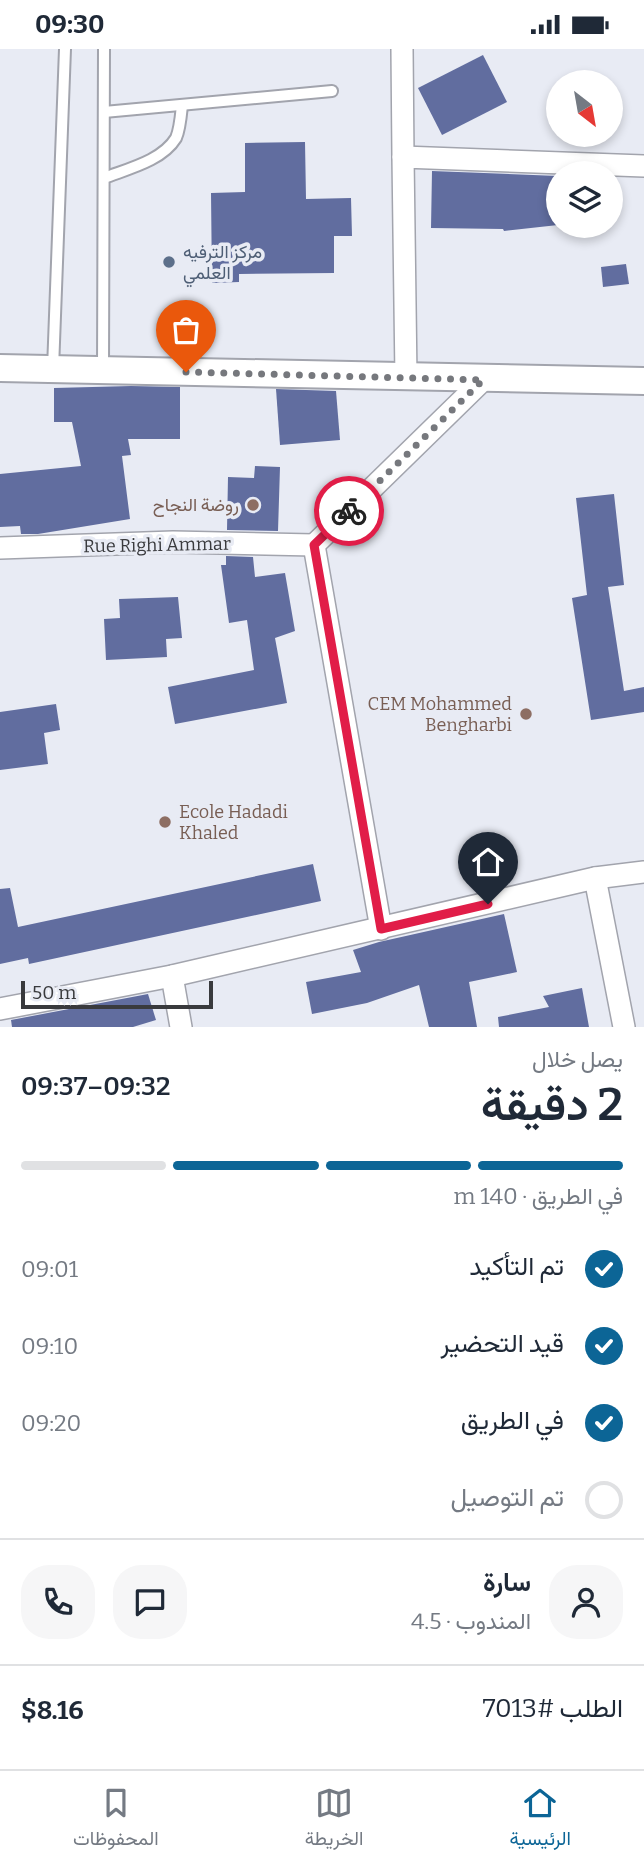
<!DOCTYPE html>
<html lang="ar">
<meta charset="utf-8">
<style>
body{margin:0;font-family:Bitter,Vazirmatn,serif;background:#f6f6f7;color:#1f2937;direction:rtl;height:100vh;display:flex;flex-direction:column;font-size:26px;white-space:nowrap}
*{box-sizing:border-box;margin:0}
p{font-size:23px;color:#747a83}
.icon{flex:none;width:38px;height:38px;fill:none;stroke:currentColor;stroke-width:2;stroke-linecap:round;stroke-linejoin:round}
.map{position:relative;height:978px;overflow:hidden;direction:ltr}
.details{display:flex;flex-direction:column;background:#fff;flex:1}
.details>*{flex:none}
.needle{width:46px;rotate:149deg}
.buttons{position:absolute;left:546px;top:21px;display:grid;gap:14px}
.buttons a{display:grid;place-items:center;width:77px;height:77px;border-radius:50%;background:#fff;box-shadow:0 4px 10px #0003;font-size:35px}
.scale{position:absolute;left:21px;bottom:18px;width:192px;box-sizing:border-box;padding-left:7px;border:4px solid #393a3d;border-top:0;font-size:19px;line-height:24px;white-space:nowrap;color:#393a3d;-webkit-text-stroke:5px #e8ebf4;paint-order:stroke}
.pin{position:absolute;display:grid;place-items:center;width:60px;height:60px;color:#fff;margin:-72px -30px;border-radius:50% 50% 50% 0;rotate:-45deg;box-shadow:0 0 7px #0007}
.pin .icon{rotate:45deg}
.courier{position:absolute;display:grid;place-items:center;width:70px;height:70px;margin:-35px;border:5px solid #e11d48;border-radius:50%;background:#fff;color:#222;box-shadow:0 2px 9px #0007}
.overview em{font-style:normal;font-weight:600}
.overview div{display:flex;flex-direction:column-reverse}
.overview{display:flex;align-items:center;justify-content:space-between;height:119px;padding:0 21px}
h1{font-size:46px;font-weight:600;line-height:52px}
.bar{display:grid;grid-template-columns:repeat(4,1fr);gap:10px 7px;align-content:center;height:84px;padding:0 21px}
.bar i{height:9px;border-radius:5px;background:#e0e1e3}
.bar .current{background:#0c6596}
.bar p{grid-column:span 4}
.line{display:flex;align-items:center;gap:18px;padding:0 21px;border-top:2px solid #e0e1e3}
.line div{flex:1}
.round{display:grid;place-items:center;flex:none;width:74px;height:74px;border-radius:28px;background:#f6f6f7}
ol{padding:0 21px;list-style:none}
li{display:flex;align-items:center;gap:21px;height:77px}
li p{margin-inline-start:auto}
li .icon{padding:7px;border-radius:50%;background:#0c6596;color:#fff;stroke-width:4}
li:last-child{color:#747a83}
li i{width:38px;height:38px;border:4px solid #e0e1e3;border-radius:50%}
.status{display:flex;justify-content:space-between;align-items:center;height:49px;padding:0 35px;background:#fff;direction:ltr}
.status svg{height:19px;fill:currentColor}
.dock{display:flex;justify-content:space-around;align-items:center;height:98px;border-top:2px solid #e0e1e3;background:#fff;font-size:19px;color:#747a83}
.dock a{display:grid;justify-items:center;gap:4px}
.dock .current{color:#0c6596}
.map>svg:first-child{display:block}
</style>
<div class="status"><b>09:30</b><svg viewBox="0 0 49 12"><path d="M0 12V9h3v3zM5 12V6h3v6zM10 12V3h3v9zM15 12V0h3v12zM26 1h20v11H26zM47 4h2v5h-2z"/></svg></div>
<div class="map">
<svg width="644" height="978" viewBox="0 0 644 978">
<rect width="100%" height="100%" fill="#e8ebf4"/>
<g fill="#616d9f">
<polygon points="483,6 507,53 442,86 418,39"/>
<polygon points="305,93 306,150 351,149 352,187 334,187 334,224 239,225 239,233 212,234 211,144 245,143 245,94"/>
<polygon points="432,122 558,127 558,176 504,182 503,180 431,179"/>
<polygon points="626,215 629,235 603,238 601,218"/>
<polygon points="131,337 180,338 180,390 128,390 131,406 122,407 130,470 38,485 21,485 20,477 0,478 0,425 81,417 72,373 54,373 54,339"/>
<polygon points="276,340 336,342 340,391 280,396"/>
<polygon points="255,417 280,418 278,482 227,481 228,428 254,429"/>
<polygon points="614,445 624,536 608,538 624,642 644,638 644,663 591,671 572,549 587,546 576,449"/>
<polygon points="226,507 253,508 255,528 285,524 295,582 275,589 287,654 175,675 168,638 254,621 247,571 229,574 221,516 226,516"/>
<polygon points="178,548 182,589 166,590 167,608 106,611 104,570 120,569 119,550"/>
<polygon points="56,655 60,681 44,684 48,715 0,721 0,663"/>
<polygon points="313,815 321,852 29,915 28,909 0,915 0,840 10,839 18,878"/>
<polygon points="504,865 517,923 469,933 477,978 429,978 419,936 367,954 312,965 306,933 361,923 353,901 379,893"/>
<polygon points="582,939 589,978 499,978 498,968 549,958 543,947"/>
<polygon points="148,945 156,971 133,978 12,978 11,971"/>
</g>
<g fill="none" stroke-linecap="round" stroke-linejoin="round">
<defs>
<g id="service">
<polyline points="104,63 332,42"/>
<path d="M104 129C127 120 162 112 176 89 180 80 181 66 182 56"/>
<polyline points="53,320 65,0"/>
<polyline points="103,321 104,0"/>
</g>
<g id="minor">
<polyline points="402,0 403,108"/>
<polyline points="406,329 403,108 644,117"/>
<polyline points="0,499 173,493 314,496"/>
<polyline points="595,829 624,978"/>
<polyline points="381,880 314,496 483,331"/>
<polyline points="172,927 181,978"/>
<polyline points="0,960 172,927 595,829 644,823"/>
</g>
<polyline id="tertiary" points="0,319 644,332"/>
</defs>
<use href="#service" stroke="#a2a4ad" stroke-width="14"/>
<use href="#minor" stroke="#a2a4ad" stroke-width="24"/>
<use href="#tertiary" stroke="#a2a4ad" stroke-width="30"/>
<use href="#service" stroke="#fff" stroke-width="10"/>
<use href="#minor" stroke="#fff" stroke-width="21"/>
<use href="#tertiary" stroke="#fff" stroke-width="26"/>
</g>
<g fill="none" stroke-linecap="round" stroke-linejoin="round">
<polyline stroke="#76787d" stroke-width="7" stroke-dasharray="0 12.6" points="186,323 483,331 349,462"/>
<polyline stroke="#e11d48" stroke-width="9" points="349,462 314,496 381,880 488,855"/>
</g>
<circle fill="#5c6f8a" stroke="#e8ebf4" stroke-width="2.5" cx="169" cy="213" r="7"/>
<g fill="#8d6e63" stroke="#e8ebf4" stroke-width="2.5">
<circle cx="253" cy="456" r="7"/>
<circle cx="526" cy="665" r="7"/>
<circle cx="165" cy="773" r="7"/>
</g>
<g text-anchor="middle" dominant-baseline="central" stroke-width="7" stroke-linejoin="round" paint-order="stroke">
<g font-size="18" fill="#4e5e75" stroke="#e8ebf4" text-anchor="start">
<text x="183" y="203">مركز الترفيه<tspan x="183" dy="21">العلمي</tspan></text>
</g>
<g font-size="18" fill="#785e54" stroke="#e8ebf4" text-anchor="end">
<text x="239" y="456">روضة النجاح</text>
<text x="512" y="655">CEM Mohammed<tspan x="512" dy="21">Bengharbi</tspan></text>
<text x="179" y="763" text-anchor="start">Ecole Hadadi<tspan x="179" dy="21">Khaled</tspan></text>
</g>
<g font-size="18" fill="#393a3d" stroke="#e8ebf4">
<text transform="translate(157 496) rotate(-1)">Rue Righi Ammar</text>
</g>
</g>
</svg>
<div class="buttons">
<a><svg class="needle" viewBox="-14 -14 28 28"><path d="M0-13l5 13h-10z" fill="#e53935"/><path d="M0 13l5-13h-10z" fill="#747a83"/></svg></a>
<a><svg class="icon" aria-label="layers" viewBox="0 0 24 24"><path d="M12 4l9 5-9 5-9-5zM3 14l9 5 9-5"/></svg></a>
</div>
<div class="scale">50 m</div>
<div class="pin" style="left:186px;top:323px;background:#ea580c"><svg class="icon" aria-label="bag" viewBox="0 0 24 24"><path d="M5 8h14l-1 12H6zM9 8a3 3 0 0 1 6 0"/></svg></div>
<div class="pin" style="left:488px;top:855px;background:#1f2937"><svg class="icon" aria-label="home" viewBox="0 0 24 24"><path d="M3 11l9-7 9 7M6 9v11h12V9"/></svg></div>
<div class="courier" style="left:349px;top:462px"><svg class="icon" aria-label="bike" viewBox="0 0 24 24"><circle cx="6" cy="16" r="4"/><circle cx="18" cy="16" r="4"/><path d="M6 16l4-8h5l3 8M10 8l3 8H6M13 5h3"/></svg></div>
</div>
<section class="details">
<div class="overview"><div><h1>2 دقيقة</h1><p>يصل خلال</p></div><em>09:32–09:37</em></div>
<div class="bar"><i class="current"></i><i class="current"></i><i class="current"></i><i></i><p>في الطريق · 140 m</p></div>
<ol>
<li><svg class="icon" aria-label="check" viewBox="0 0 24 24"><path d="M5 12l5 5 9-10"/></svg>تم التأكيد<p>09:01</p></li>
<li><svg class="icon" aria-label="check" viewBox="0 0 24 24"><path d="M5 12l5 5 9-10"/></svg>قيد التحضير<p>09:10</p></li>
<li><svg class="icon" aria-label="check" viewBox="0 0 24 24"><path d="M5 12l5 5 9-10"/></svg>في الطريق<p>09:20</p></li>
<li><i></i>تم التوصيل</li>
</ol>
<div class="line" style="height:126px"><a class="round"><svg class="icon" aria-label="person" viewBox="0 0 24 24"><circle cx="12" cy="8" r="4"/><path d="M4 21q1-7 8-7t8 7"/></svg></a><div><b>سارة</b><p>المندوب · 4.5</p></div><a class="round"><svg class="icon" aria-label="chat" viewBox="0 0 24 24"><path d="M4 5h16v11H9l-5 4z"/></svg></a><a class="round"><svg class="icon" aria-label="phone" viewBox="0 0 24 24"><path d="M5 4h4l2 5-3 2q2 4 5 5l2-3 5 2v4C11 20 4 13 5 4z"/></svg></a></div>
<div class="line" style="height:91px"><div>الطلب #7013</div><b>$8.16</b></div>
</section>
<nav class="dock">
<a class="current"><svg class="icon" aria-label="home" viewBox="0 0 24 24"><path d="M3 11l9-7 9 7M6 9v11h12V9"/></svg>الرئيسية</a>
<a><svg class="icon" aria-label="map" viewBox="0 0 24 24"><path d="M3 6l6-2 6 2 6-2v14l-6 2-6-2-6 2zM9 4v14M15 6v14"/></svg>الخريطة</a>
<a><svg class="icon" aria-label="saved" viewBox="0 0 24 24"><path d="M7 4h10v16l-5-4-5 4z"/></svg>المحفوظات</a>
</nav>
